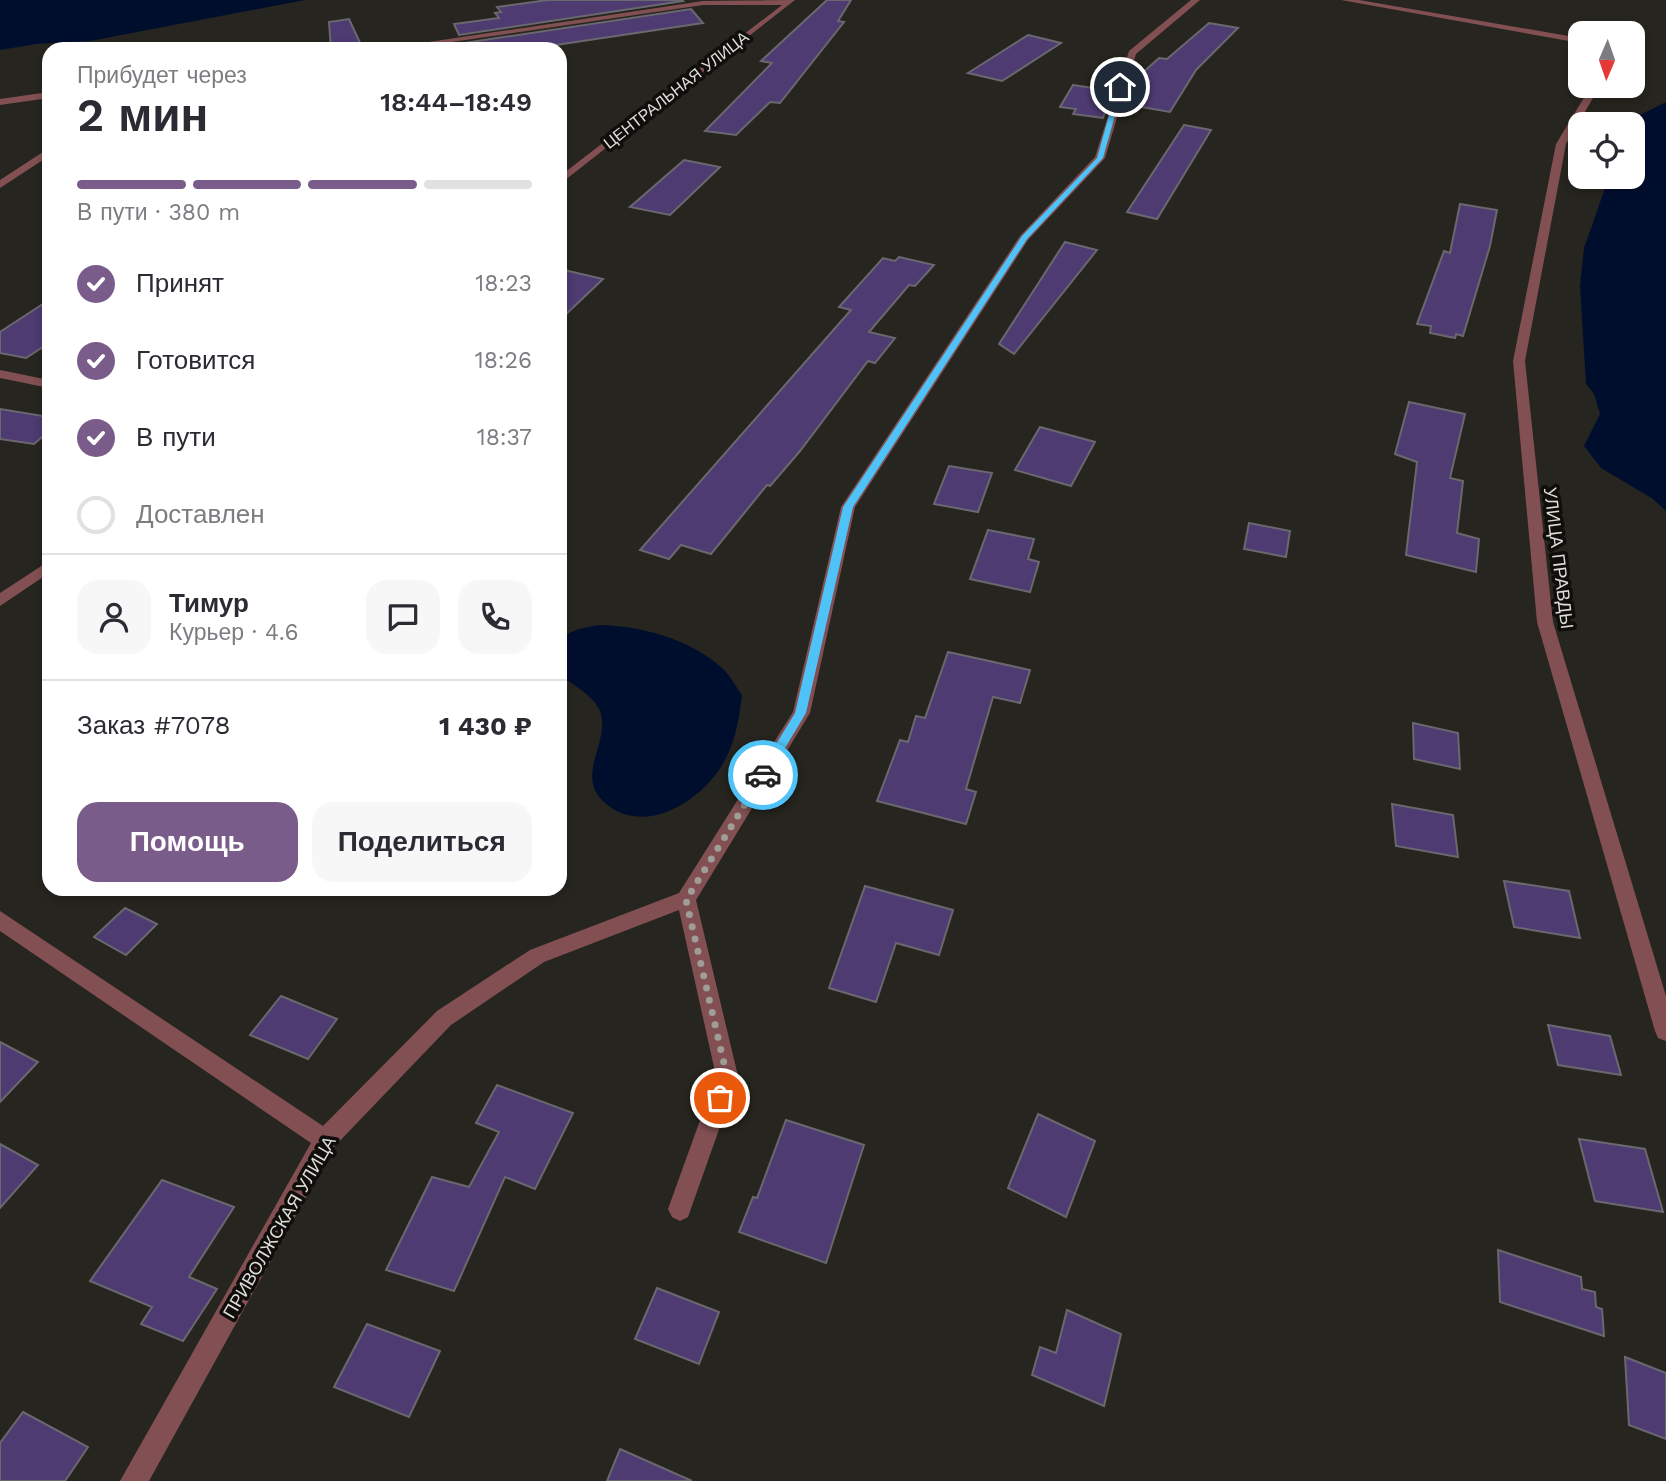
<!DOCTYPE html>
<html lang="ru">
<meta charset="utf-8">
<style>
body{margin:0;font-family:"Work Sans",sans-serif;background:#f7f7f7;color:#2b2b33;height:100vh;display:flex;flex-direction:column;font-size:26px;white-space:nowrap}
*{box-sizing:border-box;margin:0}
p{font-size:23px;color:#7c7c81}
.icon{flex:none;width:38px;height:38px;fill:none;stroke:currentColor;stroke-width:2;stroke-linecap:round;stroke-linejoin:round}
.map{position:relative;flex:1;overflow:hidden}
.details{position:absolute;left:42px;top:42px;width:525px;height:854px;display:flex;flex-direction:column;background:#fff;border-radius:21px;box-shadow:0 4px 10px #0003}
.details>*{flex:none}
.needle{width:46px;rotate:182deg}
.buttons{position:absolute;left:1568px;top:21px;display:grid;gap:14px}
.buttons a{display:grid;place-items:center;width:77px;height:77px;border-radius:14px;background:#fff;box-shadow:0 4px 10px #0003;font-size:35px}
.pin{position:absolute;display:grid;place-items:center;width:60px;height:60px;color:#fff;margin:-30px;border:4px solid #fff;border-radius:50%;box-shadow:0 2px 7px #0007}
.courier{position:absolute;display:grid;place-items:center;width:70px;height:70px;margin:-35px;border:5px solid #4fc3f7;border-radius:50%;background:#fff;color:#222;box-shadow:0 2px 9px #0007}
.overview em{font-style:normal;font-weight:600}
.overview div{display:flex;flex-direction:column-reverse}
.overview{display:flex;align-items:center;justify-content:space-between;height:119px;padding:0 35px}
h1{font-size:46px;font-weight:600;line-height:52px}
.bar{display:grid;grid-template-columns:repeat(4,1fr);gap:10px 7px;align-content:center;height:84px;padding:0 35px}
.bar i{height:9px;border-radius:5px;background:#e1e1e2}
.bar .selected{background:#7a5c8a}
.bar p{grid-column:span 4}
.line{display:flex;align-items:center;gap:18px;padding:0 35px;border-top:2px solid #e1e1e2}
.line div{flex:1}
.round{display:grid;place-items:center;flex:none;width:74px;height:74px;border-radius:21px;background:#f7f7f7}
ol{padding:0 35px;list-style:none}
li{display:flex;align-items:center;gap:21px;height:77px}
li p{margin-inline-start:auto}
li .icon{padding:7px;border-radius:50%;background:#7a5c8a;color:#fff;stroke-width:4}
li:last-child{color:#7c7c81}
li i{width:38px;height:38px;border:4px solid #e1e1e2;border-radius:50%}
.primary-button{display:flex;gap:14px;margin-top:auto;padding:14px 35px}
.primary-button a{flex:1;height:80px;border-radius:21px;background:#7a5c8a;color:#fff;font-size:28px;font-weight:600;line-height:80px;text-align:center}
.primary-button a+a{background:#f7f7f7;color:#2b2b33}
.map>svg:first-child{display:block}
</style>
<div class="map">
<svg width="1666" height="1481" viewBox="0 0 1666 1481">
<rect width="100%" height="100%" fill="#27251f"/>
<g fill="#000e2e">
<polygon points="0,0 305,0 90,41 36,44 0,50"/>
<polygon points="1666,102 1666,511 1653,499 1601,468 1584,446 1600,414 1594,394 1586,384 1580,286 1584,248 1609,177 1633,177 1631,124 1638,116"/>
<path d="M599 625C642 626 690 639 722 668 730 675 736 687 742 695 739 719 736 740 724 762 701 803 640 840 601 799 577 773 611 739 600 711 593 695 573 685 560 675V637L579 629Z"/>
</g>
<g fill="#4e3b71" stroke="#6a686f" stroke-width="2">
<polygon points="548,0 682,0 683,1 459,35 454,24 499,18 495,13 501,12 497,7"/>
<polygon points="827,0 851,0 838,21 844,22 780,103 770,102 736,135 705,131 772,63 761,61"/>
<polygon points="691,9 703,23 529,49 467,49 464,43"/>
<polygon points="349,19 361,45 331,49 329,22"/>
<polygon points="1209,23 1238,28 1196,70 1170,112 1124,104 1129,85 1159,58 1167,59"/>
<polygon points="1028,35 1061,43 1002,81 968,73"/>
<polygon points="1073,85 1113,91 1103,118 1073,114 1076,109 1060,107"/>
<polygon points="1184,125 1211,130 1157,219 1127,212"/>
<polygon points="684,160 720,167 670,215 630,207"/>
<polygon points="1460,204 1497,210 1490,246 1463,336 1456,334 1455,338 1430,333 1431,326 1417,324 1444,251 1450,253"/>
<polygon points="1065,242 1097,250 1014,354 999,344"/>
<polygon points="899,257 934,265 915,286 909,285 869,332 895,338 875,363 868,361 800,451 770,486 767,485 711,554 681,545 669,559 640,550 851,310 839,307 883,258 895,261"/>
<polygon points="560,269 603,279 560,320"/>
<polygon points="49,300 49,343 26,358 0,353 0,332"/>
<polygon points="1409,402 1465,414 1450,478 1463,481 1457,533 1479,539 1476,572 1406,555 1417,462 1395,454"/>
<polygon points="0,409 49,417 49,431 34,444 0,439"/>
<polygon points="1040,427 1095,442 1071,486 1015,470"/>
<polygon points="949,466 992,473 978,512 934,504"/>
<polygon points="1249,523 1290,531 1286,557 1244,549"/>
<polygon points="988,530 1034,539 1028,559 1039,562 1030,592 970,579"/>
<polygon points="948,652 1030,670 1020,703 993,697 966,789 976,792 966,824 877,801 900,740 908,742 916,716 925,718"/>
<polygon points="1413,723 1458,733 1460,769 1414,759"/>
<polygon points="1392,804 1453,815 1458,857 1396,846"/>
<polygon points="1504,881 1569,891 1580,938 1514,927"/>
<polygon points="865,886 953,910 939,955 896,943 876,1002 829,988"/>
<polygon points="125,908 157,924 126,955 94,937"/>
<polygon points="281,996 337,1019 308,1059 250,1035"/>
<polygon points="1548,1025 1610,1036 1621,1075 1558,1065"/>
<polygon points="0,1042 38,1062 0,1102"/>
<polygon points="497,1085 573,1113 535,1189 505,1177 454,1291 386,1270 432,1177 469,1187 499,1132 476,1123"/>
<polygon points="1038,1114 1095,1141 1066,1217 1008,1188"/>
<polygon points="786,1120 864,1145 826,1263 739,1232 753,1197 757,1198"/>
<polygon points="1579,1139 1645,1149 1663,1212 1595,1201"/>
<polygon points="0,1144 38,1165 0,1208"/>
<polygon points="162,1180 234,1207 189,1277 217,1289 183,1341 141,1324 152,1307 90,1281"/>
<polygon points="1498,1250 1581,1277 1582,1289 1595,1292 1596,1307 1602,1309 1604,1336 1500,1302"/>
<polygon points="657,1288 719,1312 699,1364 635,1339"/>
<polygon points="1067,1310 1121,1334 1104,1406 1032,1375 1040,1347 1056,1353"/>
<polygon points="367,1324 440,1351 409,1417 334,1387"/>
<polygon points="1625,1357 1666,1373 1666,1439 1629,1425"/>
<polygon points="23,1412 88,1447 65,1481 0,1481 0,1443"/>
<polygon points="620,1449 692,1481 607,1481"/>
</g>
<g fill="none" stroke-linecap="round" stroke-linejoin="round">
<g fill="#825052" fill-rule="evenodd">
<polygon points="795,0 560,184 560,176 782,5 703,5 404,49 382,49 703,1"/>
<polygon points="1191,0 1200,0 1136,54 1105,158 1028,240 855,507 810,713 696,900 738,1076 688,1217 680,1221 672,1217 668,1209 716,1076 679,910 544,962 451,1025 333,1148 149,1481 120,1481 311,1143 0,931 0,911 323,1126 437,1011 530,950 679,893 793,712 841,507 1020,236 1095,157 1129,51"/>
<polygon points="1341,0 1359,0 1580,38 1580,43"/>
<polygon points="1591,86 1600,86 1566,144 1525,361 1553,622 1666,996 1666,1041 1658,1038 1655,1031 1537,622 1513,361 1556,144"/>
<polygon points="49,92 49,98 0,105 0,99"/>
<polygon points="49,148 49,156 0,188 0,180"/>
<polygon points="0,370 49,380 49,388 0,378"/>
<polygon points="49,561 49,573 0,606 0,593"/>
</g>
</g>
<polygon fill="#4fc3f7" points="1120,85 1123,87 1103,158 1027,239 853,507 806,713 767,778 759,778 759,772 795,713 843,507 1022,236 1097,158 1117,87"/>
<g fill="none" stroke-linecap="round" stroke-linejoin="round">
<polyline stroke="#9e9d98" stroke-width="7" stroke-dasharray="0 12.6" points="720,1098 727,1076 686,900 763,775"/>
</g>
<g text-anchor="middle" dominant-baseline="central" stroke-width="7" stroke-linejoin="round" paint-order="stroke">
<g font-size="16" fill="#deddd9" stroke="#0f0e0b">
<text transform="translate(676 90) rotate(-38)">ЦЕНТРАЛЬНАЯ УЛИЦА</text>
</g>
<g font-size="18" fill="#deddd9" stroke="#0f0e0b">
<text transform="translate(1559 558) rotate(83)">УЛИЦА ПРАВДЫ</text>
<text transform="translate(279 1227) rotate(-60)">ПРИВОЛЖСКАЯ УЛИЦА</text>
</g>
</g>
</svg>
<div class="buttons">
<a><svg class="needle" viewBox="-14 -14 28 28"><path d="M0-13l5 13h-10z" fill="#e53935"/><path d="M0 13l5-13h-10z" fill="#7c7c81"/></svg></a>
<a><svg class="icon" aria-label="locate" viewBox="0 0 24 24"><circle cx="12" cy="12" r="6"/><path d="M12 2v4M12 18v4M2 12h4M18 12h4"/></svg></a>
</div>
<div class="pin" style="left:720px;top:1098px;background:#ea580c"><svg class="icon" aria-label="bag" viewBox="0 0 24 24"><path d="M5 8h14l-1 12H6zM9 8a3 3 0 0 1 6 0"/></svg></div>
<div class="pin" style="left:1120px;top:87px;background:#1f2937"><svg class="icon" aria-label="home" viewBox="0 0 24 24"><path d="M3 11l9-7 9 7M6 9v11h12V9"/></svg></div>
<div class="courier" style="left:763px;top:775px"><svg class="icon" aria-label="car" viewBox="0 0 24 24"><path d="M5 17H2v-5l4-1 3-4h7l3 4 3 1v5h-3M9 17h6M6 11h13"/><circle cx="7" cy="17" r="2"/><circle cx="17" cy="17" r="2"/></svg></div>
<section class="details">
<div class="overview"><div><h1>2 мин</h1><p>Прибудет через</p></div><em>18:44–18:49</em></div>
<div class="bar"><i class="selected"></i><i class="selected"></i><i class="selected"></i><i></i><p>В пути · 380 m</p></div>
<ol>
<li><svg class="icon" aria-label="check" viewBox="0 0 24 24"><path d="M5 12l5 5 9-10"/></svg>Принят<p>18:23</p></li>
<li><svg class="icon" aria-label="check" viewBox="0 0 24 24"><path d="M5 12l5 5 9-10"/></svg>Готовится<p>18:26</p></li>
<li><svg class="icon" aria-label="check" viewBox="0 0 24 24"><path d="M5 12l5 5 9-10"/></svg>В пути<p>18:37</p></li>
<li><i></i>Доставлен</li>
</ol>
<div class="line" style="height:126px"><a class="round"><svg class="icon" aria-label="person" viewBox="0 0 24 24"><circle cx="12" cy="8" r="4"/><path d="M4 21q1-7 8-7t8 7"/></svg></a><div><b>Тимур</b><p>Курьер · 4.6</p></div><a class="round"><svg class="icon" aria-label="chat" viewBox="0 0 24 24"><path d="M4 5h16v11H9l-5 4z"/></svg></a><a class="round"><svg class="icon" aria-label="phone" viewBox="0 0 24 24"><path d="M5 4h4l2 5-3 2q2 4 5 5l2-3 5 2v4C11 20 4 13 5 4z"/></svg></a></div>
<div class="line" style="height:91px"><div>Заказ #7078</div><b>1 430 ₽</b></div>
<div class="primary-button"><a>Помощь</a><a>Поделиться</a></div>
</section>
</div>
